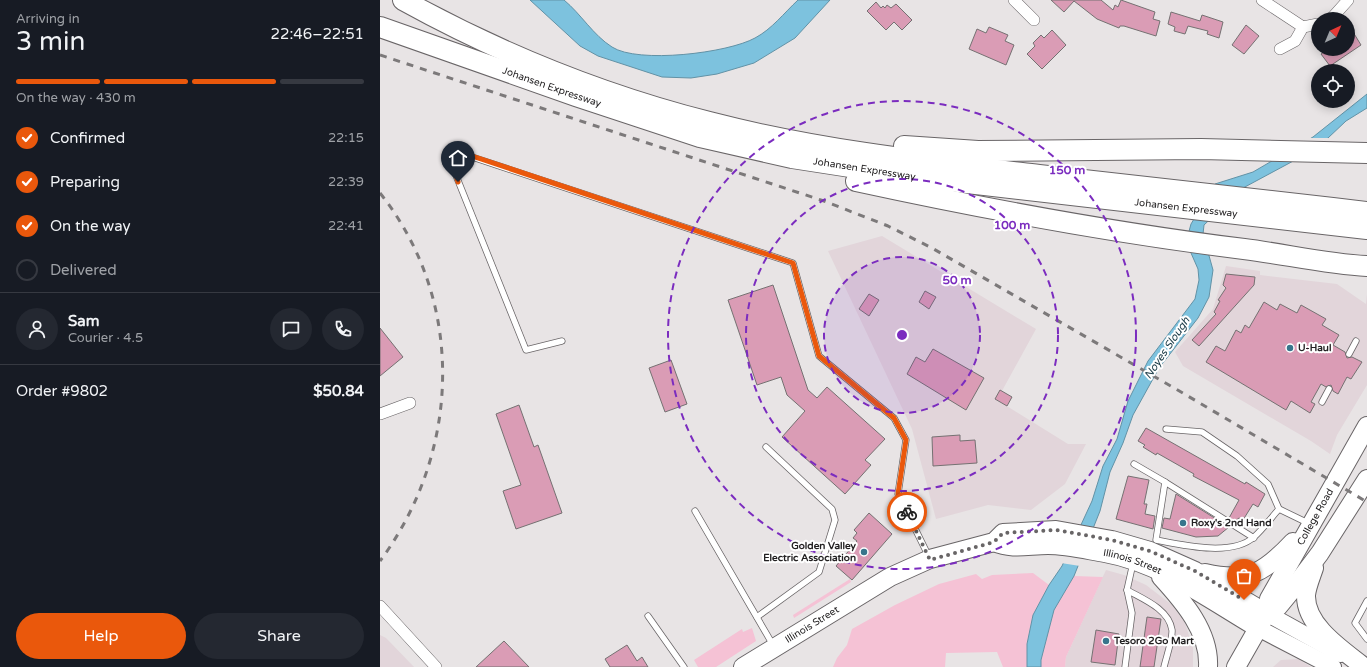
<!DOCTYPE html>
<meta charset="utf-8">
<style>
body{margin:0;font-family:"Varela Round",sans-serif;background:#242831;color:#f1f3f6;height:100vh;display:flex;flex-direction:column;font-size:15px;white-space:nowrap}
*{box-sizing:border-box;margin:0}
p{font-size:13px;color:#9ea1a6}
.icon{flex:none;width:22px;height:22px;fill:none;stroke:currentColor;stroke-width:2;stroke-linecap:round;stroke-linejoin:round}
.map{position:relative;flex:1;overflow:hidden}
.drawer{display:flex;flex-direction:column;background:#171b24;width:380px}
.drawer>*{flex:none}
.needle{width:26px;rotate:44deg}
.tools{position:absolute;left:931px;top:12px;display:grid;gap:8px}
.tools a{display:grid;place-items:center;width:44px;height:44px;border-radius:50%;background:#171b24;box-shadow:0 2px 10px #0003;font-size:20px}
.pin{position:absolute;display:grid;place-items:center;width:34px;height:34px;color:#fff;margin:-41px -17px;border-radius:50% 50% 50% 0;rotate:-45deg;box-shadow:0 0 4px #0007}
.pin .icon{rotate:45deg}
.courier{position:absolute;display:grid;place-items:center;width:40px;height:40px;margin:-20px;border:3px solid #ea580c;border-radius:50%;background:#fff;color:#222;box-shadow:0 1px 5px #0007}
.summary em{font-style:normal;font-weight:600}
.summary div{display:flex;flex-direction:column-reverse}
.summary{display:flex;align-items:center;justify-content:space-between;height:68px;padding:0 16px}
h1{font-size:26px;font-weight:600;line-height:30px}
.bar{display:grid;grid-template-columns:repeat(4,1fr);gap:6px 4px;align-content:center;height:48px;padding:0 16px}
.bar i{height:5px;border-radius:3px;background:#363941}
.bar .selected{background:#ea580c}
.bar p{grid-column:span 4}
.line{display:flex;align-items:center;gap:10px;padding:0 16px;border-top:1px solid #363941}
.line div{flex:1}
.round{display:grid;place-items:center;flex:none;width:42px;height:42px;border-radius:21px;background:#242831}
ol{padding:0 16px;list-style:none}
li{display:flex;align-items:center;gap:12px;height:44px}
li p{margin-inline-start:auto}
li .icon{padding:4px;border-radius:50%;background:#ea580c;color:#fff;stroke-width:4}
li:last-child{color:#9ea1a6}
li i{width:22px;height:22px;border:2px solid #363941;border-radius:50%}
.button{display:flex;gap:8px;margin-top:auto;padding:8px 16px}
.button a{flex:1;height:46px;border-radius:24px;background:#ea580c;color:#fff;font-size:16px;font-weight:600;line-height:46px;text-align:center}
.button a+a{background:#242831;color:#f1f3f6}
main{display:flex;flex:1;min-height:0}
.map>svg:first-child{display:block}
</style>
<main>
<section class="drawer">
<div class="summary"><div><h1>3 min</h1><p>Arriving in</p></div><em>22:46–22:51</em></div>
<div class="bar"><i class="selected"></i><i class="selected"></i><i class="selected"></i><i></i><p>On the way · 430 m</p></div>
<ol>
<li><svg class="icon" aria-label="check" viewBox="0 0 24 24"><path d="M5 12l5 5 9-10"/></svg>Confirmed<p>22:15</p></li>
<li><svg class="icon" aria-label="check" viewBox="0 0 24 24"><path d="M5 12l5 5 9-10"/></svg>Preparing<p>22:39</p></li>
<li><svg class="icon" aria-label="check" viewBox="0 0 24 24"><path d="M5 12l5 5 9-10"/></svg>On the way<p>22:41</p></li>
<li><i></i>Delivered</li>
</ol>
<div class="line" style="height:72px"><a class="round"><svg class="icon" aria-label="person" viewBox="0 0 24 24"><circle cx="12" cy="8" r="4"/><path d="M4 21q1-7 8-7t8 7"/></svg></a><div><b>Sam</b><p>Courier · 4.5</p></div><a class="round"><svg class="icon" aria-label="chat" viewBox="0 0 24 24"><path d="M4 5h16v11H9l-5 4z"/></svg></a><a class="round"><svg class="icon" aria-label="phone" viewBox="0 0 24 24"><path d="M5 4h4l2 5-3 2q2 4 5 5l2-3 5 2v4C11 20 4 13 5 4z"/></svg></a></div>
<div class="line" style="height:52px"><div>Order #9802</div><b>$50.84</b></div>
<div class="button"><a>Help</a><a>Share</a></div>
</section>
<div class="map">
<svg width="987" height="667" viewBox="0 0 987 667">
<rect width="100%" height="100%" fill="#e8e4e5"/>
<g fill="#e2d5da">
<polygon points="502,236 656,329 617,400 688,444 706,444 685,484 651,510 608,505 556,519 532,429 448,251"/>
<polygon points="846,266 880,271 880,275 957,284 986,304 987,294 987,385 957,435 950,454 931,441 803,366 795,352 833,309"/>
<polygon points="726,570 744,575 766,585 792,605 805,623 813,648 813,667 685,667 686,657"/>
<polygon points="0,635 6,638 34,667 0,667"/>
<polygon points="918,659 931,667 893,667 901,660"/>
</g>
<g fill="#f5c2d5">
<polygon points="653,573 669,585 653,615 647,644 647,667 623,667 617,652 566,653 565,667 453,667 457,658 467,645 472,629 515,605 559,584 596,574 602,579 612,575"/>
<polygon points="694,576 723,577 686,657 685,667 661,667 661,660 674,610"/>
<polygon points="470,579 471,582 414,618 413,615"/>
<polygon points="372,628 376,641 336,667 318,667 314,660 362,629 363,632"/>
</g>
<g fill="#7dc2de" stroke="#6292a6">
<path d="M150 0H184C201 14 213 35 232 47 258 64 348 53 375 38 392 29 404 13 418 0H450L415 38 374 63 337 74 311 78 282 77 218 56 200 46Z"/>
<polygon points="987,94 987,108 966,121 948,138 917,159 863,188 824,225 823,234 833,270 829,297 818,318 779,368 753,415 743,443 730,472 720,511 694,576 674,610 661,660 661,667 647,667 647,644 653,615 669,585 682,566 712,501 723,466 737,439 748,401 768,361 815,299 819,280 818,269 811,253 808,235 811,224 835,184 873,172 933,137"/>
</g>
<g fill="#e8e4e5">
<polygon points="927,138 950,138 924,156 895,155"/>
<polygon points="698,525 715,529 700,566 681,563"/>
</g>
<g fill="#da9cb5" stroke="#757172">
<polygon points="671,0 721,0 733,10 735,5 738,7 741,0 775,12 773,19 780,21 776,36 744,26 740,26 739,28 717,19 694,1 684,12"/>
<polygon points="496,2 501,8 503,6 505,8 507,5 511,8 516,4 532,20 522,30 514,22 506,30 487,11"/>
<polygon points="791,12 820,21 822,15 843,22 839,38 827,34 828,31 808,26 805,34 794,31 795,27 788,24"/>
<polygon points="866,25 879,36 864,54 852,45"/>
<polygon points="609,27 628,35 625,41 634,45 626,65 589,49 597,29 606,33"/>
<polygon points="672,30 686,45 662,69 647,54 655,46 653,43 661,35 664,38"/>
<polygon points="973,32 981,45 950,66 941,54 948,49 968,49 968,36"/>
<polygon points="846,274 875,277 874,285 819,346 812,340 836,314 834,312 840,301 838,300 846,288 843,285"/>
<polygon points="393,285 428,390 437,398 447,387 505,439 485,460 491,465 465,494 402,437 425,411 407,395 401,377 377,385 348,300"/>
<polygon points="545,291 556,297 549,309 539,302"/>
<polygon points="489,294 499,300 489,316 479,309"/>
<polygon points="884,302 897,310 900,304 917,313 921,305 946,319 942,325 959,335 953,345 965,352 967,358 972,357 982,362 971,379 967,377 958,394 953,391 951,385 946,387 941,384 931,402 935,404 930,413 911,401 906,410 826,362 836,346 845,351 856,330 861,333 865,325 869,328"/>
<polygon points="0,328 23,357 0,376"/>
<polygon points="553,349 604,378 586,410 527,374 536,357 545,362"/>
<polygon points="291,360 307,404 285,412 269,368"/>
<polygon points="620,390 632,397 627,406 615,399"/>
<polygon points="139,405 154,447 158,445 182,513 136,529 123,491 141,485 116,414"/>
<polygon points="766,428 865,484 866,482 885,494 878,507 873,504 863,520 859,518 855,521 849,518 859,500 813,476 814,474 777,453 776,455 763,447 765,445 758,441"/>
<polygon points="580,435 580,441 595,440 597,463 553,466 552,437"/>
<polygon points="748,476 769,480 764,504 767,504 765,514 775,516 773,529 736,519"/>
<polygon points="796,494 849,527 838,536 816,537 782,528 784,518 790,519"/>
<polygon points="489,513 512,534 472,580 456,566 477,541 473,538 477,533 474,530"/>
<polygon points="767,617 781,619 774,667 760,667"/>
<polygon points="716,630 739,634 735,665 711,662"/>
<polygon points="124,641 149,667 96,667"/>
<polygon points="247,645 257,661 262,657 268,667 230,667 225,659"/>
</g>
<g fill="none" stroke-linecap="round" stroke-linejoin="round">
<defs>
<g id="lane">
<polyline points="182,341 146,350 73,168 72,161 79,156 86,155 413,263 439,356 514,418 526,440 518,494 549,557"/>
<polyline points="969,354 976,341"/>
<polyline points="942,402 949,389"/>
<polyline points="786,429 822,432 857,456 888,484 899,509 930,524"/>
<polyline points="754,464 785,482"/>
<polyline points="315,511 393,645"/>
<path d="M874 538 785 482 776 540C802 545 852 557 874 537 883 529 891 518 899 509"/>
<path d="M747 590C763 599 789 609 792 630 793 638 786 658 784 667"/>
<polyline points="987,601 975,623 987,639"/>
<polyline points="268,616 304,667"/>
<polyline points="377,617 439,572 455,520 452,509 386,447"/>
<polyline points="745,667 752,613 747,590 753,563"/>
</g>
<g id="street">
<polyline points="634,0 654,20"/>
<polyline points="882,0 923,27"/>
<polyline points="951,19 968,0"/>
<polyline points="900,49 915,41 923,27 938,24"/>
<polyline points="0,414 30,403"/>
<polyline points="0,606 56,667"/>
</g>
<g id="secondary">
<polyline points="886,613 960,654"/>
<polyline points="878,628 953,667"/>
</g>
<g id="primary">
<path id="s1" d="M614 542C633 550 648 545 668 545 686 545 707 550 725 553 781 563 830 600 878 628"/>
<path d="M934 568C931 577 927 586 926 595 925 626 963 650 984 667"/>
<path d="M825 573C868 583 884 573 913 542"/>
<path d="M781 577C803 601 830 632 828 667"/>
<polyline points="889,609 898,607 912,590 940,553 987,479"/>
<path id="s2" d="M363 667 510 577 550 559 614 542 623 533 676 530 732 540 770 551 815 571 886 613"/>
<path id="s3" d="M856 667 889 609V599L987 426"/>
</g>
<g id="highway">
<path d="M23 0C119 53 223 95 329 122 437 150 548 162 659 175 769 187 878 199 987 212"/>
<path id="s4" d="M0 27 196 96 320 137 412 158 535 177 987 229"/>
<polyline points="524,146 598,151 821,149 987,153"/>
<path d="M476 181C605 209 734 233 864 249 905 254 946 264 987 266"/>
</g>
</defs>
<use href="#lane" stroke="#696567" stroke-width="7"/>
<use href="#street" stroke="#696567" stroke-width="12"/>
<use href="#secondary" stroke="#696567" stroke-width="18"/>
<use href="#primary" stroke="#696567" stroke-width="20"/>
<use href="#highway" stroke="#696567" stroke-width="22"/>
<use href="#lane" stroke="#fff" stroke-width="5.5"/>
<use href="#street" stroke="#fff" stroke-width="11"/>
<use href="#secondary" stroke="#fff" stroke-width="16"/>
<use href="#primary" stroke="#fff" stroke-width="18"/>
<use href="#highway" stroke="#fff" stroke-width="20"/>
<g stroke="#7c797a" stroke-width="3" stroke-dasharray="7 7" stroke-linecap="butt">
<polyline points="0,55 444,201 508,226 552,248 796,389 987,502"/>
<path d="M0 193C86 301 81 452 0 561"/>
</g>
</g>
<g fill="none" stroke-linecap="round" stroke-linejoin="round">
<polyline stroke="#686566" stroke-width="4" stroke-dasharray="0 7.2" points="527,512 550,560 614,542 623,533 676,530 732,540 770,551 815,571 864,600"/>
<polyline stroke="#ea580c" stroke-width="5" points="78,182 72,161 79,156 86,154 413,263 439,356 514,418 526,440 518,494 527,512"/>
</g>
<circle cx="522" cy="335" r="78" fill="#7b2cbf" fill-opacity=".12"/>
<g fill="none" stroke="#7b2cbf" stroke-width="2" stroke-dasharray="7 5">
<circle cx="522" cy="335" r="78"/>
<circle cx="522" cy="335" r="156"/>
<circle cx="522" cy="335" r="234"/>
</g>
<g fill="#38758c" stroke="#fff" stroke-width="1.5">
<circle cx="910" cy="348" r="4"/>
<circle cx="803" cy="523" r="4"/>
<circle cx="484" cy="552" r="4"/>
<circle cx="726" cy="641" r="4"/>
</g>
<g text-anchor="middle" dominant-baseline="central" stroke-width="4" stroke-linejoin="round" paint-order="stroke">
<g font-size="10" fill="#232122" stroke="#fff">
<text stroke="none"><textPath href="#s4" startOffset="182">Johansen Expressway</textPath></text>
<text stroke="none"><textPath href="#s4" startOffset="506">Johansen Expressway</textPath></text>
<text stroke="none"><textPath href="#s4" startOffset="830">Johansen Expressway</textPath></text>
<text stroke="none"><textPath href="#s3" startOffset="171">College Road</textPath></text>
<text stroke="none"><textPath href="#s1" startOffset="141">Illinois Street</textPath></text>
<text stroke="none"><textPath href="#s2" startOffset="81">Illinois Street</textPath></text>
</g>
<g font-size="10" font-weight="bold" fill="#232122" stroke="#fff" text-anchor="start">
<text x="918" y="348">U-Haul</text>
<text x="811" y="523">Roxy's 2nd Hand</text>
<text x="476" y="546" text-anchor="end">Golden Valley<tspan x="476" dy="12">Electric Association</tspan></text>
<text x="734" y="641">Tesoro 2Go Mart</text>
</g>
<g font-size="11" font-style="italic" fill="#173844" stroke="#fff">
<text transform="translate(787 348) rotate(-56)">Noyes Slough</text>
</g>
</g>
<circle cx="522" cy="335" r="6" fill="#7b2cbf" stroke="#fff" stroke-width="2"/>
<g font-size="12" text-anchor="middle" font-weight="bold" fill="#7b2cbf" stroke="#fff" stroke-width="4" stroke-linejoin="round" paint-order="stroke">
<text x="687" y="174">150 m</text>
<text x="632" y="229">100 m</text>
<text x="577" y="284">50 m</text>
</g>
</svg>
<div class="tools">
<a><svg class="needle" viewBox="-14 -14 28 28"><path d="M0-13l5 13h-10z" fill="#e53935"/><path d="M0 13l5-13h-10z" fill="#9ea1a6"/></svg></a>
<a><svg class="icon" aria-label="locate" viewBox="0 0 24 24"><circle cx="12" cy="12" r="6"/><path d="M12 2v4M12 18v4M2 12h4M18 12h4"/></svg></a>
</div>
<div class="pin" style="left:864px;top:600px;background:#ea580c"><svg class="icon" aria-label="bag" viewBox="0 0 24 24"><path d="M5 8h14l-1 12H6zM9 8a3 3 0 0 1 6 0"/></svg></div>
<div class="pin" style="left:78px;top:182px;background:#1f2937"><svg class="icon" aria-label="home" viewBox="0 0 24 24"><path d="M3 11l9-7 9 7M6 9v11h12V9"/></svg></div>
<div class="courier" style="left:527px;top:512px"><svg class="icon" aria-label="bike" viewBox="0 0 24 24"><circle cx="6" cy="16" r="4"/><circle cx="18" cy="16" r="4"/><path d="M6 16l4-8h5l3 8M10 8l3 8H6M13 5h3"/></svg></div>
</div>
</main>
